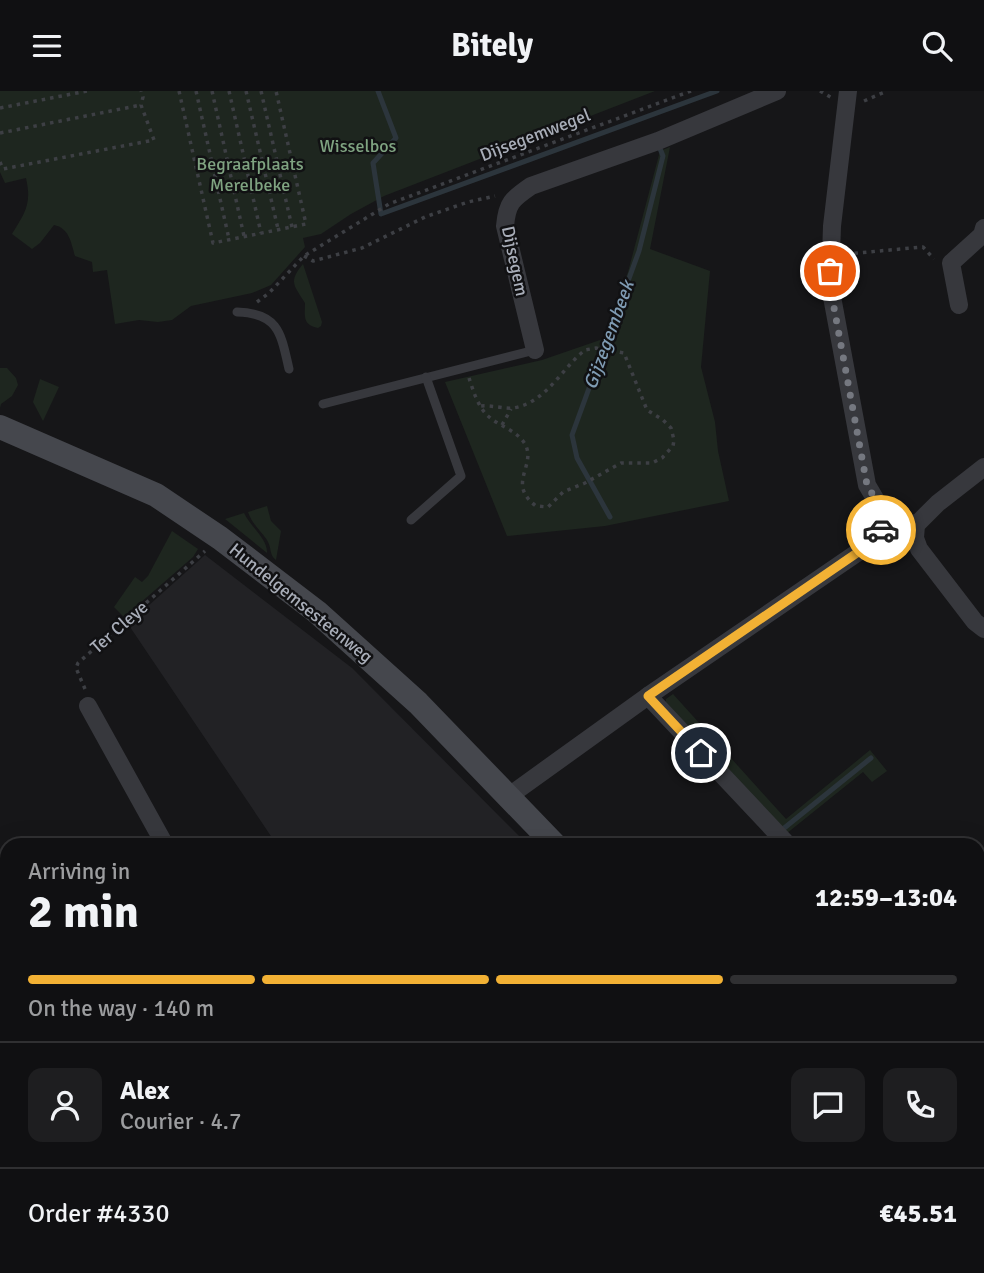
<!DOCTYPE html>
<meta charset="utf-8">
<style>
body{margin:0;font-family:Signika,sans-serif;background:#1e1e20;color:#f1f3f6;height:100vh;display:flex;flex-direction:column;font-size:26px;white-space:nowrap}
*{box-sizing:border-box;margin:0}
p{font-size:23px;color:#9c9d9f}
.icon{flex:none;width:38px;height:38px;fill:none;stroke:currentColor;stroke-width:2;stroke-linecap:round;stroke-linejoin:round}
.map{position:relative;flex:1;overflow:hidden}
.panel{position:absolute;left:0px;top:747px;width:985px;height:436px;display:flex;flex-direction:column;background:#101012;border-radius:21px 21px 0 0;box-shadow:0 7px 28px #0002,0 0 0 2px #303032}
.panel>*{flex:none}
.pin{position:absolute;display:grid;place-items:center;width:60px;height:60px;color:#fff;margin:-30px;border:4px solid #fff;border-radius:50%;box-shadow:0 2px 7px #0007}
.courier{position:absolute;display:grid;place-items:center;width:70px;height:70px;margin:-35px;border:5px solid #f2b134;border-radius:50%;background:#fff;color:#222;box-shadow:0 2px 9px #0007}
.head em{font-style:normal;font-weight:700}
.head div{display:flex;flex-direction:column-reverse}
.head{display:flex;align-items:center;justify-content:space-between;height:119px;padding:0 28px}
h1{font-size:46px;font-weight:700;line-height:52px}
.bar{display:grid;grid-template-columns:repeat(4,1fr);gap:10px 7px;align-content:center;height:84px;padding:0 28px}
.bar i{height:9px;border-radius:5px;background:#303032}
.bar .on{background:#f2b134}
.bar p{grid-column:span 4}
.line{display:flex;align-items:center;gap:18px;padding:0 28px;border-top:2px solid #303032}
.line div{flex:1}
.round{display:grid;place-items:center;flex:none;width:74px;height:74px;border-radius:14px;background:#1e1e20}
header{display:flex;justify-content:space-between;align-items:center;height:91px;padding:0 28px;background:#101012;font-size:32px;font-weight:700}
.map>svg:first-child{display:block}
</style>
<header><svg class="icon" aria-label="menu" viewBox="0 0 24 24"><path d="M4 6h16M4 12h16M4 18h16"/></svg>Bitely<svg class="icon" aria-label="search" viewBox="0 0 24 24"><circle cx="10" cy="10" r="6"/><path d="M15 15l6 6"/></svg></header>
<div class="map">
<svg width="984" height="1182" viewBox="0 0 984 1182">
<rect width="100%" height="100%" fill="#161618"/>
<polygon fill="#222225" points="205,464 352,577 528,754 277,754 128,533"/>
<g fill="#1e261f">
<path d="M0 0H655L384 105 351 123 321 143 303 147 305 156 271 194 252 202 191 215 172 229 158 231 139 229 115 233 107 179 93 181 92 171 75 165C71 151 69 137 54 134L40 152 32 158 12 143C25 122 32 113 26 87L5 92 0 81Z"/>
<polygon points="670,56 650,158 710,180 701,276 715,331 718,360 729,410 605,435 507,445 445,291 542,269 603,248 628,181 660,60"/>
<path d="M303 173 322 231 321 235 318 237C302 234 305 224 305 212 294 194 288 191 303 173Z"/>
<polygon points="0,277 7,277 16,287 18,294 12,305 1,313 0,317"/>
<polygon points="40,288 59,296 43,330 33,311"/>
<path d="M267 415 271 430 281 440 276 469C269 464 272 457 267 449 260 439 252 433 248 421Z"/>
<path d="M244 422C250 435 268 448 267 462L225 428Z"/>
<polygon points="172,440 198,458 193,466 124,526 114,516 135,486 142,491 148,485"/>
<polygon points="673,603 786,728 870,659 887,680 872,691 863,681 786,743 666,616 666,608"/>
</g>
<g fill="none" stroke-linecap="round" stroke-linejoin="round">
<g stroke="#2c353c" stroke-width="5">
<polyline points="378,0 396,47 373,72 381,123 717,0"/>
<polyline points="610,426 577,367 572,344 639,160 663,65 659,55"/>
<polyline points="783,738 871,667"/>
</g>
<g stroke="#3d3f44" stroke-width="3.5" stroke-dasharray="3.5 5" stroke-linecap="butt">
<polyline points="179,0 213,152 306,133 276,0"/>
<polyline points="196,0 229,148"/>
<polyline points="212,0 244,145"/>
<polyline points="229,0 261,142"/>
<polyline points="246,0 278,138"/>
<polyline points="261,0 292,136"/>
<polyline points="820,0 832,7"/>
<polyline points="864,10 887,0"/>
<polyline points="0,17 87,0"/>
<polyline points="0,42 141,14"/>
<polyline points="0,71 3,78 154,49 141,14 143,6 141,0"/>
<polyline points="846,163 923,156 934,168"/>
<polyline points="304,165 313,170 362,157 425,126 468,111 495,105"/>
<polyline points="257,211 269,202 304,165 389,113 691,0"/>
<path d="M469 287C473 299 478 316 488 325 500 336 519 340 526 355 535 376 507 393 536 415L548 416 563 401 585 392 621 372H652L662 367 673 355 674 349 671 337 663 329 647 319 624 262 596 257 585 259C562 277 546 312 513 317 504 318 491 314 481 315"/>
<polyline points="502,334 511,318"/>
<polyline points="85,598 76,577 78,572 205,460"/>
<polyline points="978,864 984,859"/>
</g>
<g stroke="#37383d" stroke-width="9">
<path d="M237 221C279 222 281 243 289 278"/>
<polyline points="323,313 535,259"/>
<polyline points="411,429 461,385 426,286"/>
</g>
<g stroke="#37383d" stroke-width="18">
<polyline points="959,214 951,172 982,144 984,137"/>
<path d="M535 259 505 135C507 112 512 108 531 95L658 50 777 0"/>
<polyline points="884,423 916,434"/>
<polyline points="916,434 915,447 919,458 975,531 984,538"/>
<polyline points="916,434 938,412 984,376"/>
<polyline points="648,605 788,754"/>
<polyline points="88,615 165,754"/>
<polyline points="509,705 648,605 870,453 880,441 884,423 867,394 830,195 832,135 848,0"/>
<polyline points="0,791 7,795"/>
<polyline points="978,965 982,971"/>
<polyline points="0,1025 7,1025"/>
<polyline points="0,1144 7,1142"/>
<polyline points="145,1176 146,1181"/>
<polyline points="481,1176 484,1182"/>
<polyline points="860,1182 867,1176"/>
</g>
<polyline stroke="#37383d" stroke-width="21" points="952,1182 969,1176"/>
<g stroke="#45474d" stroke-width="24">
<polyline points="0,336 156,404 220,447 317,521 418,612 555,754"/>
<polyline points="910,1176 916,1182"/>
</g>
</g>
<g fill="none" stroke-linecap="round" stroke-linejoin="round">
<polyline stroke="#757880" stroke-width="7" stroke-dasharray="0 12.6" points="830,180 830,195 867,394 884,423 881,439"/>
<polyline stroke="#f2b134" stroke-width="9" points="701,662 648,605 870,453 881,439"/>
</g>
<g text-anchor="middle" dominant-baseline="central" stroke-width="5" stroke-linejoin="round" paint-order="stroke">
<g font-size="18" fill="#a8adb8" stroke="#111113">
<text transform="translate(535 44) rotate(-21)">Dijsegemwegel</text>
<text transform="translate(515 170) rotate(78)">Dijsegem</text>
<text transform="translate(301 512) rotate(39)">Hundelgemsesteenweg</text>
<text transform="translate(119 536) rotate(-41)">Ter Cleye</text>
</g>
<g font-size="18" fill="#7fa381" stroke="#111113">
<text x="358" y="55">Wisselbos</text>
<text x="250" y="73">Begraafplaats<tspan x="250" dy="21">Merelbeke</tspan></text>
</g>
<g font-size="19" font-style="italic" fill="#7f9bb3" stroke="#111113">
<text transform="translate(609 244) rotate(-70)">Gijzegembeek</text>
</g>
</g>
</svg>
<div class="pin" style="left:830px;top:180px;background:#ea580c"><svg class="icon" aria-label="bag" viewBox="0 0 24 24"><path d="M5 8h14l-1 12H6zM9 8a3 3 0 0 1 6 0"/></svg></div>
<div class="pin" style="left:701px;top:662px;background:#1f2937"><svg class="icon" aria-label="home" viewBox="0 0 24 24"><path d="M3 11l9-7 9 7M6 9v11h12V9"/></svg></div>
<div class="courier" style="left:881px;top:439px"><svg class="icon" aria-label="car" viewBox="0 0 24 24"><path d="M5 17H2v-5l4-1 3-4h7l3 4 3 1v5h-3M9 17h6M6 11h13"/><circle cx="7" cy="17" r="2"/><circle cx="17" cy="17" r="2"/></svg></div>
<section class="panel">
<div class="head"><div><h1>2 min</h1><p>Arriving in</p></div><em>12:59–13:04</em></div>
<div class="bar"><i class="on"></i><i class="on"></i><i class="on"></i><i></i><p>On the way · 140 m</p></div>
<div class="line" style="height:126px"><a class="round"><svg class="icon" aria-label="person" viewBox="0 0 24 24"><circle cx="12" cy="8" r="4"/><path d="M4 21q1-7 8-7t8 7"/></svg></a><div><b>Alex</b><p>Courier · 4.7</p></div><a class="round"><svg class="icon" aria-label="chat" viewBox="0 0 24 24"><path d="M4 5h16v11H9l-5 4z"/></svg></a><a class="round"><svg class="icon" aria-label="phone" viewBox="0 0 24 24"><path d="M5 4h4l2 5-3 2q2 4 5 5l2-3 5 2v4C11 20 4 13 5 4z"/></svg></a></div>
<div class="line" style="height:91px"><div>Order #4330</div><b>€45.51</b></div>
</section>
</div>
